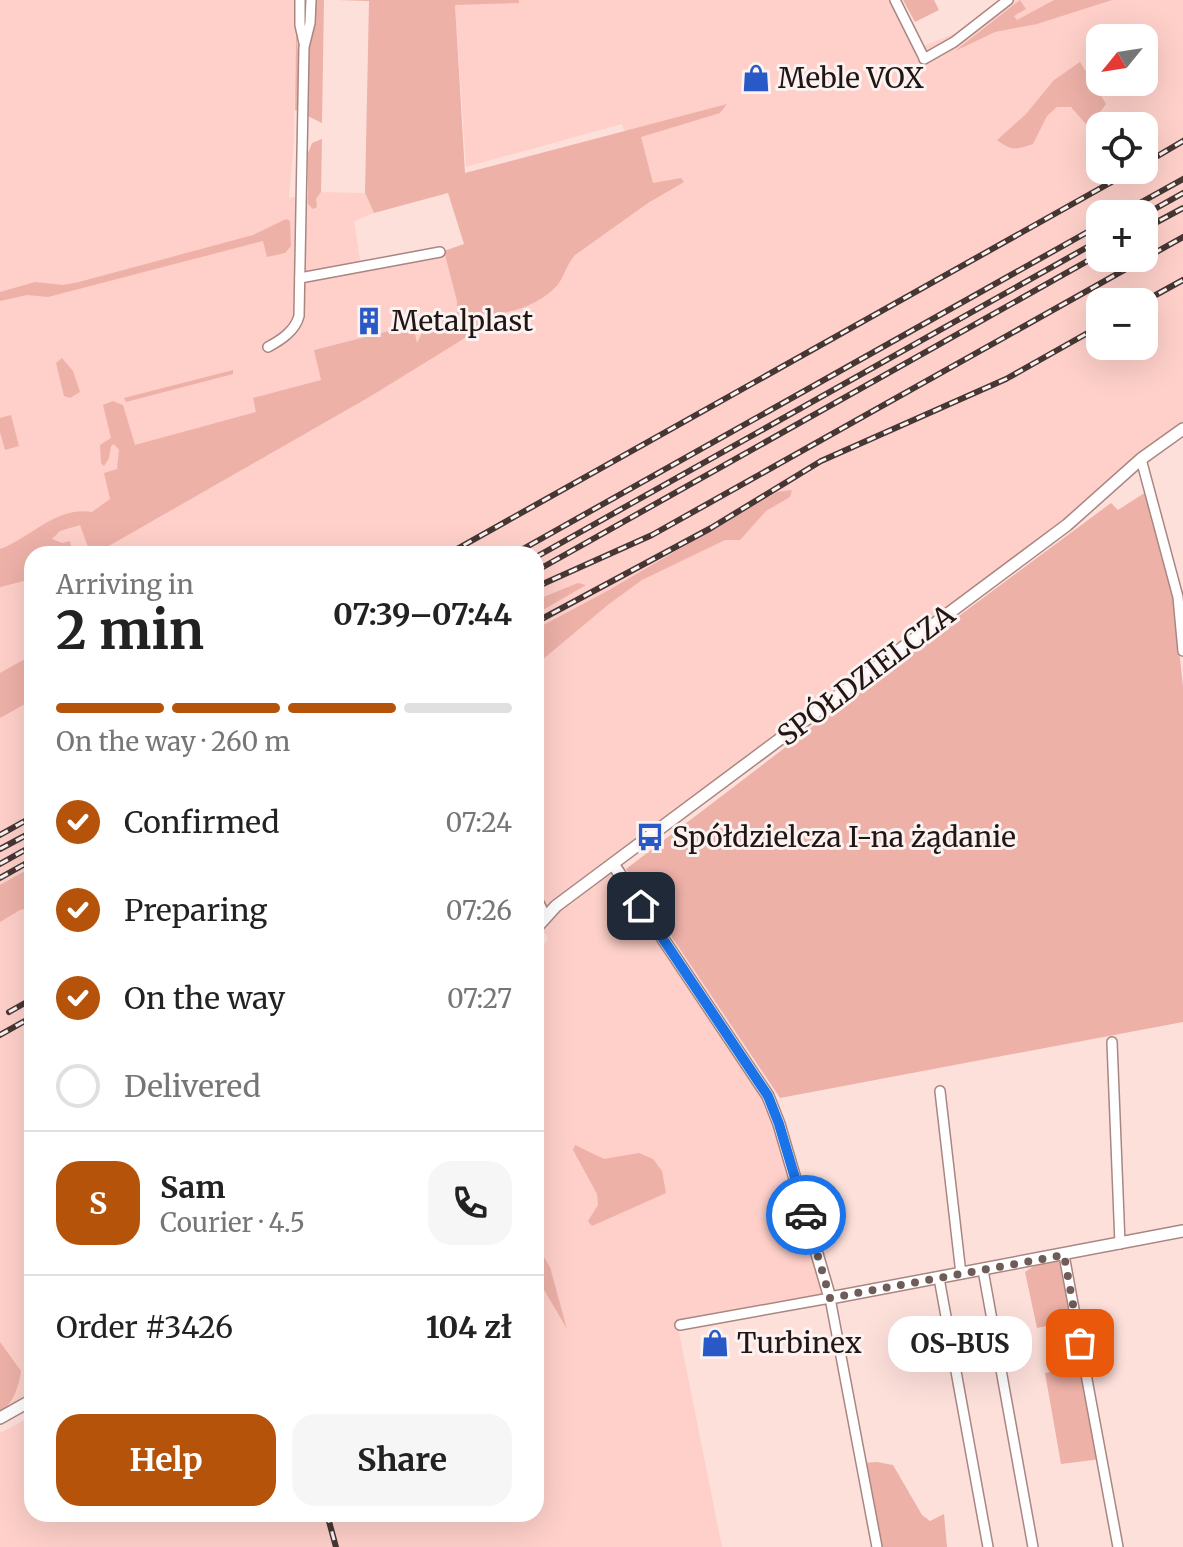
<!DOCTYPE html>
<meta charset="utf-8">
<style>
body{margin:0;font-family:Merriweather,serif;background:#f6f6f6;color:#222;height:100vh;display:flex;flex-direction:column;font-size:30px;white-space:nowrap}
*{box-sizing:border-box;margin:0}
p{font-size:26px;color:#767676}
.icon{flex:none;width:44px;height:44px;fill:none;stroke:currentColor;stroke-width:2;stroke-linecap:round;stroke-linejoin:round}
.map{position:relative;flex:1;overflow:hidden}
.side{position:absolute;left:24px;top:546px;width:520px;height:976px;display:flex;flex-direction:column;background:#fff;border-radius:24px;box-shadow:0 8px 32px #0002}
.side>*{flex:none}
.needle{width:52px;rotate:240deg}
.controls{position:absolute;left:1086px;top:24px;display:grid;gap:16px}
.controls a{display:grid;place-items:center;width:72px;height:72px;border-radius:16px;background:#fff;box-shadow:0 8px 32px #0002;font-size:40px}
.pin{position:absolute;display:grid;place-items:center;width:68px;height:68px;color:#fff;margin:-34px;border-radius:16px;box-shadow:0 4px 12px #0006}
.courier{position:absolute;display:grid;place-items:center;width:80px;height:80px;margin:-40px;border:6px solid #1a73e8;border-radius:50%;background:#fff;color:#222;box-shadow:0 2px 10px #0007}
.bubble{position:absolute;height:56px;border-radius:24px;background:#fff;box-shadow:0 8px 32px #0002;font-size:26px;font-weight:700;line-height:56px;text-align:center}
.headline em{font-style:normal;font-weight:700}
.headline div{display:flex;flex-direction:column-reverse}
.headline{display:flex;align-items:center;justify-content:space-between;height:136px;padding:0 32px}
h1{font-size:52px;font-weight:700;line-height:60px}
.bar{display:grid;grid-template-columns:repeat(4,1fr);gap:12px 8px;align-content:center;height:96px;padding:0 32px}
.bar i{height:10px;border-radius:6px;background:#e0e0e0}
.bar .on{background:#b45309}
.bar p{grid-column:span 4}
.line{display:flex;align-items:center;gap:20px;padding:0 32px;border-top:2px solid #e0e0e0}
.line div{flex:1}
.round{display:grid;place-items:center;flex:none;width:84px;height:84px;border-radius:24px;background:#f6f6f6}
ol{padding:0 32px;list-style:none}
li{display:flex;align-items:center;gap:24px;height:88px}
li p{margin-inline-start:auto}
li .icon{padding:8px;border-radius:50%;background:#b45309;color:#fff;stroke-width:4}
li:last-child{color:#767676}
li i{width:44px;height:44px;border:4px solid #e0e0e0;border-radius:50%}
.button{display:flex;gap:16px;margin-top:auto;padding:16px 32px}
.button a{flex:1;height:92px;border-radius:24px;background:#b45309;color:#fff;font-size:32px;font-weight:700;line-height:92px;text-align:center}
.button a+a{background:#f6f6f6;color:#222}
.map>svg:first-child{display:block}
</style>
<div class="map">
<svg width="1183" height="1547" viewBox="0 0 1183 1547">
<rect width="100%" height="100%" fill="#fee0db"/>
<path fill="#fed0c9" fill-rule="evenodd" d="M0 0H296L294 140 289 198 321 192 365 193 374 213 354 221 361 266 448 250 468 329 626 134 622 124 466 167 455 5 478 0H891L919 48 976 25 1008 0H1183V431L1014 565 613 864 768 1096 830 1298 678 1327 722 1547H0V1433L32 1416V1514H536V955L548 939 540 924 536 928V554H32V1400L0 1418ZM1100 38H1144V82H1100ZM1100 126H1144V170H1100ZM1100 214H1144V258H1100ZM1100 302H1144V346H1100Z"/>
<g fill="#edb1a8">
<polygon points="315,0 324,0 322,123 295,110 296,25 302,104 305,47"/>
<path d="M336 0H519V3L455 5 465 173 727 104 720 113 641 137 653 183 681 178 684 182 648 203 575 255C567 264 565 274 559 283 548 298 524 309 507 312L371 396 107 547 93 554H79L88 547 80 525 60 531 52 539 62 543 70 541 71 546 64 549 66 554H32V579L0 587V549C31 538 56 506 92 512L110 499 104 473 117 469 119 450 114 444 111 446 109 458 104 466 101 463 100 445 111 438 103 405 113 401 123 405 135 445 256 412 253 398 321 380 314 350 413 325 417 343 422 333 438 327 457 314V301L444 251 464 244 448 193 374 213 365 193 369 1Z"/>
<polygon points="903,0 934,0 939,10 915,22"/>
<polygon points="1020,0 1026,9 1014,16 1017,20 1054,0 1112,0 1037,24 995,32 955,51"/>
<path d="M1080 62 1106 104 1097 116 1092 131 1071 107H1057L1047 116 1033 144C1016 150 1011 151 997 140L1026 114 1054 80Z"/>
<polygon points="322,139 321,192 316,199 317,207 313,209 308,204 308,153 312,143"/>
<polygon points="286,219 290,221 291,246 285,253 267,257 263,241 48,297 27,295 0,301 0,292 35,282 63,285 79,282 253,235"/>
<polygon points="62,358 73,371 80,392 70,398 64,396 56,363"/>
<polygon points="233,370 233,374 126,402 124,398"/>
<polygon points="11,415 19,446 5,450 0,432 0,418"/>
<polygon points="792,490 790,497 766,511 740,540 725,540 642,580 609,604 536,665 536,629 609,590 777,492"/>
<polygon points="1149,490 1173,592 1183,687 1183,1022 780,1098 626,869 905,656 1111,503 1118,510"/>
<polygon points="578,583 586,585 536,614 536,600"/>
<polygon points="32,655 32,700 0,718 0,673"/>
<polygon points="32,867 32,907 20,910 0,922 0,885"/>
<polygon points="575,1145 604,1159 639,1153 653,1159 662,1171 666,1193 592,1226 588,1221 598,1205 597,1194 573,1150"/>
<polygon points="536,1254 544,1257 550,1267 567,1329 536,1276"/>
<polygon points="1064,1255 1076,1320 1037,1328 1025,1272 1044,1259"/>
<path d="M0 1342 21 1371C19 1386 13 1404 0 1412Z"/>
<polygon points="1084,1365 1101,1459 1061,1464 1045,1373"/>
<polygon points="877,1462 893,1465 922,1515 930,1521 944,1514 947,1547 877,1547 861,1463"/>
</g>
<g fill="none" stroke-linecap="round" stroke-linejoin="round">
<defs>
<g id="minor">
<polyline points="300,0 300,25 304,43"/>
<polyline points="895,0 923,56"/>
<polyline points="924,59 954,42 1008,0"/>
<polyline points="300,278 440,252"/>
<path d="M268 347C281 340 295 331 299 316L304 47 310 23 311 0"/>
<polyline points="1141,459 1178,597 1183,651"/>
<polyline points="536,897 546,917"/>
<polyline points="1112,1042 1120,1244"/>
<polyline points="940,1091 961,1274"/>
<polyline points="1064,1255 1118,1547"/>
<polyline points="983,1270 1033,1547"/>
<polyline points="939,1278 988,1547"/>
<polyline points="680,1325 830,1298 877,1547"/>
</g>
<g id="tertiary">
<polyline points="613,864 768,1096 779,1124 830,1298 1183,1231"/>
<polyline points="536,928 556,906 1067,525 1141,459 1183,429"/>
<polyline points="0,1418 32,1400"/>
</g>
</defs>
<use href="#minor" stroke="#a98681" stroke-width="12"/>
<use href="#tertiary" stroke="#a98681" stroke-width="14"/>
<use href="#minor" stroke="#fff" stroke-width="9"/>
<use href="#tertiary" stroke="#fff" stroke-width="11"/>
<defs>
<g id="rail">
<polyline points="1144,164 1183,141"/>
<polyline points="1120,214 1183,179"/>
<polyline points="1144,215 1183,193"/>
<polyline points="1144,229 1183,208"/>
<polyline points="1143,302 1183,280"/>
<polyline points="448,554 1133,170"/>
<polyline points="514,554 1100,225"/>
<polyline points="536,557 1100,240"/>
<polyline points="536,571 1100,254"/>
<polyline points="536,587 652,535 1183,237"/>
<polyline points="536,622 711,528 821,461 1006,379 1100,326"/>
<polyline points="0,835 32,817"/>
<polyline points="0,849 32,832"/>
<polyline points="0,864 32,846"/>
<polyline points="0,878 32,860"/>
<polyline points="9,1012 32,999"/>
<polyline points="0,1035 32,1017"/>
<polyline points="327,1514 336,1547"/>
</g>
</defs>
<use href="#rail" stroke="#463634" stroke-width="6"/>
<use href="#rail" stroke="#fbf3f2" stroke-width="3" stroke-dasharray="9" stroke-linecap="butt"/>
</g>
<g fill="none" stroke-linecap="round" stroke-linejoin="round">
<polyline stroke="#6f5c59" stroke-width="8" stroke-dasharray="0 14.4" points="806,1215 830,1298 1064,1255 1080,1343"/>
<polyline stroke="#1a73e8" stroke-width="10" points="641,906 768,1096 779,1124 806,1215"/>
</g>
<defs>
<symbol id="shop-bare" viewBox="-9 -9 18 18"><path d="M-5-2.5h2.3a2.7 3.5 0 0 1 5.4 0H5L5.5 6h-11ZM-1.5-2.5h3a1.5 2.3 0 0 0-3 0Z" fill="#2959c7" stroke="#fbf3f2" stroke-width="2.5" paint-order="stroke"/></symbol>
<symbol id="building-bare" viewBox="-9 -9 18 18"><path d="M-4-6H4V6H1V3H-1V6H-4ZM-2.5-4.3h1.7v1.8h-1.7ZM.8-4.3h1.7v1.8H.8ZM-2.5-1h1.7V.8h-1.7ZM.8-1h1.7V.8H.8Z" fill="#2959c7" stroke="#fbf3f2" stroke-width="2.5" paint-order="stroke"/></symbol>
<symbol id="bus-bare" viewBox="-9 -9 18 18"><path d="M-5-6H5V4H4V6H2V4H-2V6H-4V4H-5ZM-3.5-4V0h7V-4ZM-3.5 1.2v1.5H-2V1.2ZM2 1.2v1.5H3.5V1.2Z" fill="#2959c7" stroke="#fbf3f2" stroke-width="2.5" paint-order="stroke"/></symbol>
</defs>
<g fill-rule="evenodd">
<use href="#shop-bare" x="736" y="58" width="40" height="40"/>
<use href="#building-bare" x="349" y="301" width="40" height="40"/>
<use href="#bus-bare" x="630" y="817" width="40" height="40"/>
<use href="#shop-bare" x="695" y="1323" width="40" height="40"/>
</g>
<g text-anchor="middle" dominant-baseline="central" stroke-width="6" stroke-linejoin="round" paint-order="stroke">
<g font-size="28" fill="#221513" stroke="#fbf3f2" text-anchor="start">
<text x="778" y="78">Meble VOX</text>
<text x="391" y="321">Metalplast</text>
<text x="672" y="837">Spółdzielcza I-na żądanie</text>
<text x="737" y="1343">Turbinex</text>
</g>
<g font-size="28" fill="#221513" stroke="#fbf3f2">
<text transform="translate(866 675) rotate(-37)">SPÓŁDZIELCZA</text>
</g>
</g>
</svg>
<div class="controls">
<a><svg class="needle" viewBox="-14 -14 28 28"><path d="M0-13l5 13h-10z" fill="#e53935"/><path d="M0 13l5-13h-10z" fill="#767676"/></svg></a>
<a><svg class="icon" aria-label="locate" viewBox="0 0 24 24"><circle cx="12" cy="12" r="6"/><path d="M12 2v4M12 18v4M2 12h4M18 12h4"/></svg></a>
<a>+</a>
<a>−</a>
</div>
<div class="pin" style="left:1080px;top:1343px;background:#ea580c"><svg class="icon" aria-label="bag" viewBox="0 0 24 24"><path d="M5 8h14l-1 12H6zM9 8a3 3 0 0 1 6 0"/></svg></div>
<div class="pin" style="left:641px;top:906px;background:#1f2937"><svg class="icon" aria-label="home" viewBox="0 0 24 24"><path d="M3 11l9-7 9 7M6 9v11h12V9"/></svg></div>
<div class="courier" style="left:806px;top:1215px"><svg class="icon" aria-label="car" viewBox="0 0 24 24"><path d="M5 17H2v-5l4-1 3-4h7l3 4 3 1v5h-3M9 17h6M6 11h13"/><circle cx="7" cy="17" r="2"/><circle cx="17" cy="17" r="2"/></svg></div>
<div class="bubble" style="left:888px;top:1316px;width:144px">OS-BUS</div>
<section class="side">
<div class="headline"><div><h1>2 min</h1><p>Arriving in</p></div><em>07:39–07:44</em></div>
<div class="bar"><i class="on"></i><i class="on"></i><i class="on"></i><i></i><p>On the way · 260 m</p></div>
<ol>
<li><svg class="icon" aria-label="check" viewBox="0 0 24 24"><path d="M5 12l5 5 9-10"/></svg>Confirmed<p>07:24</p></li>
<li><svg class="icon" aria-label="check" viewBox="0 0 24 24"><path d="M5 12l5 5 9-10"/></svg>Preparing<p>07:26</p></li>
<li><svg class="icon" aria-label="check" viewBox="0 0 24 24"><path d="M5 12l5 5 9-10"/></svg>On the way<p>07:27</p></li>
<li><i></i>Delivered</li>
</ol>
<div class="line" style="height:144px"><b class="round" style="background:#b45309;color:#fff">S</b><div><b>Sam</b><p>Courier · 4.5</p></div><a class="round"><svg class="icon" aria-label="phone" viewBox="0 0 24 24"><path d="M5 4h4l2 5-3 2q2 4 5 5l2-3 5 2v4C11 20 4 13 5 4z"/></svg></a></div>
<div class="line" style="height:104px"><div>Order #3426</div><b>104 zł</b></div>
<div class="button"><a>Help</a><a>Share</a></div>
</section>
</div>
